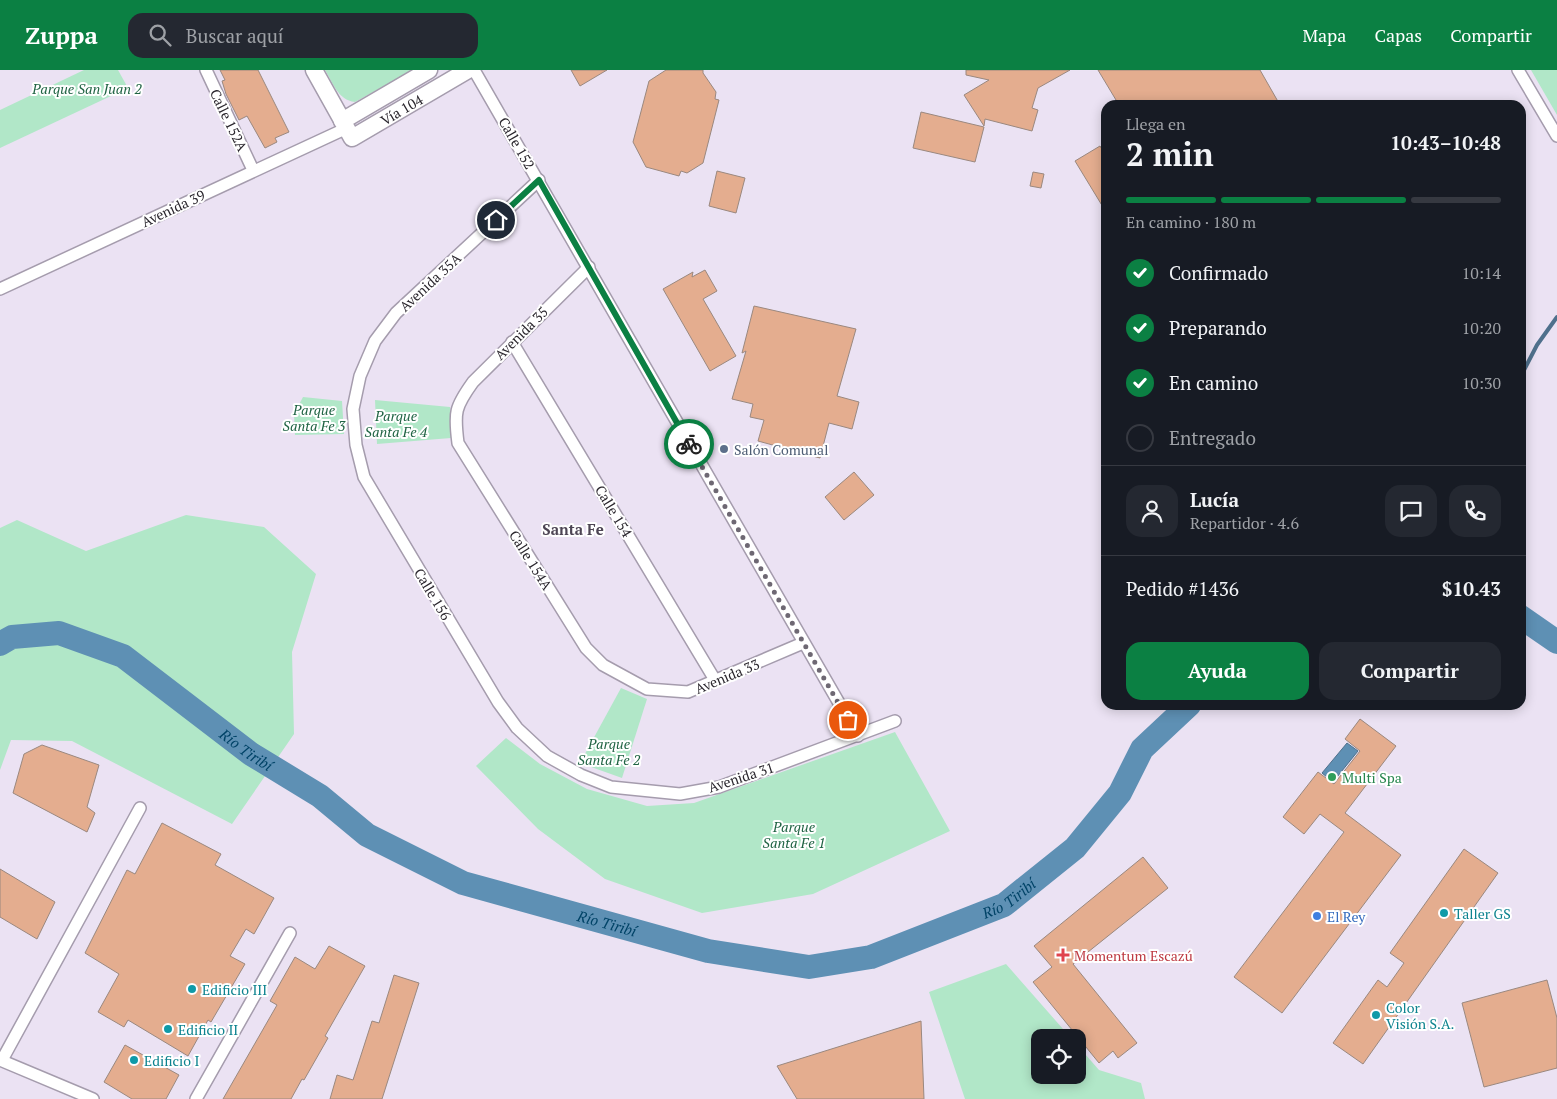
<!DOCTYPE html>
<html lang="es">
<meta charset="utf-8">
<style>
body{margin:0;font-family:"PT Serif",serif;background:#242831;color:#f1f3f6;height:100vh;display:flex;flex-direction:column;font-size:19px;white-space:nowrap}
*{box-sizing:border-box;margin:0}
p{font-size:16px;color:#9ea1a6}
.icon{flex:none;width:28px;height:28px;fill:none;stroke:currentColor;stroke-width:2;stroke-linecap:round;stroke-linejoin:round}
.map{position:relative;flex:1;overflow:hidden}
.side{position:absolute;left:1101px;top:30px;width:425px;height:610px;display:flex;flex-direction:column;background:#171b24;border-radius:15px;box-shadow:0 2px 12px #0003}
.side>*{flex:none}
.buttons{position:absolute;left:1031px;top:959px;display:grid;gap:10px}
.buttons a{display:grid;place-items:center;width:55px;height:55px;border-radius:10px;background:#171b24;box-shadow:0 2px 12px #0003;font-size:25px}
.pin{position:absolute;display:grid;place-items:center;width:42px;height:42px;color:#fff;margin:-21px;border:2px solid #fff;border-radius:50%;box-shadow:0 1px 5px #0007}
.courier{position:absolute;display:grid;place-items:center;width:50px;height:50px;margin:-25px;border:4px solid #0b8043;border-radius:50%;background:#fff;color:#222;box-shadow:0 1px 6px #0007}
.summary em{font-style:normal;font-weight:600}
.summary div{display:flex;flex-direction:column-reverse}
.summary{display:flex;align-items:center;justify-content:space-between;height:85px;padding:0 25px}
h1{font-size:32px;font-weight:600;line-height:38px}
.bar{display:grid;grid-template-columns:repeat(4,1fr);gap:8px 5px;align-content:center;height:60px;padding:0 25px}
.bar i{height:6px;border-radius:4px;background:#363941}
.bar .on{background:#0b8043}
.bar p{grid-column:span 4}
.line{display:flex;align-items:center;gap:12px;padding:0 25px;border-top:1px solid #363941}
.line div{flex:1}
.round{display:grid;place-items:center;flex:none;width:52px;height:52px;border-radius:15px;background:#242831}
ol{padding:0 25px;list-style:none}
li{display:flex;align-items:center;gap:15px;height:55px}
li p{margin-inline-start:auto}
li .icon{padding:5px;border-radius:50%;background:#0b8043;color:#fff;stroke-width:4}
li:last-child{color:#9ea1a6}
li i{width:28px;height:28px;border:2px solid #363941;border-radius:50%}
.action{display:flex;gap:10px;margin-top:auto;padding:10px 25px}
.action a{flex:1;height:58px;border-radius:15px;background:#0b8043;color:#fff;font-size:20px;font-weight:600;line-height:58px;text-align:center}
.action a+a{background:#242831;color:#f1f3f6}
header{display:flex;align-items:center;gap:30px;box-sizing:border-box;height:70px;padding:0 25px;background:#0b8043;color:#fff}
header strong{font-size:24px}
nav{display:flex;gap:28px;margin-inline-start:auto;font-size:18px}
.search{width:350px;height:45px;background:#242831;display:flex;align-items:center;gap:12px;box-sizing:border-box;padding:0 18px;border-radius:15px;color:#9ea1a6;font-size:19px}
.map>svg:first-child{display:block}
</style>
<header>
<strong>Zuppa</strong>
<div class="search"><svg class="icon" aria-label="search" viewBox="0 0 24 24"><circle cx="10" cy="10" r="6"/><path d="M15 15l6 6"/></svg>Buscar aquí</div>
<nav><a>Mapa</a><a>Capas</a><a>Compartir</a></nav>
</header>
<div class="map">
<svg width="1557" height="1029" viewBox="0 0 1557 1029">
<rect width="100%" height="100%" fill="#ebe2f3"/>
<g fill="#b1e7c8">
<polygon points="84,0 118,0 128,18 0,78 0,40"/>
<path d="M325 0H413L355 32C338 30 333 13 325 0Z"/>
<polygon points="1531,0 1557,0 1557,45"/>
<polygon points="303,327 342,331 344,364 295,365 294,344"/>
<polygon points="375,330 450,337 451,368 377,374"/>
<polygon points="186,445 264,457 316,504 292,582 294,664 232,754 72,671 11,670 0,700 0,458 17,450 86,481"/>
<polygon points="621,618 647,629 622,708 580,693"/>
<polygon points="895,662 950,761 813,824 702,843 605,809 538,759 476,696 506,668 540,694 587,719 647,736 694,733"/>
<polygon points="1006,894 1070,967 1040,968 1040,1005 1078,1005 1078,976 1099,1000 1141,1013 1145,1029 965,1029 929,922"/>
</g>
<polygon fill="#5e90b4" stroke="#4f708c" points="1347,673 1358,681 1333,712 1322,703"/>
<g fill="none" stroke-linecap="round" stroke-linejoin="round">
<polyline stroke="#4f708c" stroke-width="4" points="1521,306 1537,275 1557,247"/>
<g stroke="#5e90b4" stroke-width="24">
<polyline points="1521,547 1557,572"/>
<path id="s1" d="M0 574 12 567 59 563 123 586 251 684 320 726 367 765 463 813 708 881 809 897 871 887 1004 835 1075 778 1120 723 1142 679 1189 635"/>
</g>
</g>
<g fill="#e4ad8f" stroke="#9a887f">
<polygon points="220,0 258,0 289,62 275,68 277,72 265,78 247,46 239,50 226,24 222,11 225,10"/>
<polygon points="571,0 607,0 580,16"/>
<polygon points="666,0 703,0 703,3 716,22 715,29 719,30 703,93 687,103 681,101 679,106 646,97 633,72 649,11"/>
<polygon points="966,0 1070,0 1038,18 1032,38 1038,40 1032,61 985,49 984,56 964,25 989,10 966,5"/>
<polygon points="1098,0 1260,0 1280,35 1119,35"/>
<polygon points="921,42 984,57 975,92 913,78"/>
<polygon points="1100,76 1106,86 1106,142 1075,91"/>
<polygon points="717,101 745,108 736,143 709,136"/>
<polygon points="1033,102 1044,104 1041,118 1030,116"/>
<polygon points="705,200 717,221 703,229 736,286 710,301 663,219 693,202 692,207"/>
<polygon points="754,236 856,259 837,326 859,332 852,359 829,353 820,388 758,371 764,350 750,347 753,334 732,329 746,281 742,283"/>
<polygon points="854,402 874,425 844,450 825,427"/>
<polygon points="1360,649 1396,676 1345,743 1401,785 1282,943 1234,907 1344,762 1320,744 1304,764 1283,747 1318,702 1334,714 1360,681 1345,669"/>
<polygon points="42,675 99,695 87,737 95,743 87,762 13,723 24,684"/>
<polygon points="162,753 221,784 215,795 274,828 254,864 246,859 230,886 245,894 211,952 208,950 188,986 128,950 124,957 98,942 119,904 85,883 127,800 135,804"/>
<polygon points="1464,779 1498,803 1363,994 1333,973 1378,910 1387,917 1404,893 1390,883"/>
<polygon points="1143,787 1168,818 1073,894 1137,973 1118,988 1113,981 1099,993 1033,912 1052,897 1034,876"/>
<polygon points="0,799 55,832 37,869 0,847"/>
<polygon points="329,876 365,896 325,966 328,968 304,1010 302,1009 291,1029 223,1029 277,935 270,931 295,887 315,899"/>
<polygon points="394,905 419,913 382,1029 330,1029 337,1005 353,1010 372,951 379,953"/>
<polygon points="1547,910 1557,948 1557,998 1484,1017 1462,933"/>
<polygon points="921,951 924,1029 797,1029 777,996"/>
<polygon points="125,975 179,1005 166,1029 132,1029 104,1012"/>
</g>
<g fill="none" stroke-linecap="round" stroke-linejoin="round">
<defs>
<g id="street">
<polyline points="206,0 253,100"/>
<polyline points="474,0 858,666"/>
<polyline points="1518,0 1557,66"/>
<polyline points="539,110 396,243 375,271 360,306 353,339 356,375 364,407 498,632 517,658 547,686 581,705 611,717 680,724 719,717 895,651"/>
<path d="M589 197 473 312C455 337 454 342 458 373L586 578 603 595 647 619 688 622 803 573"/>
<polyline points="0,219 347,58"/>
<polyline points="512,272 715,610"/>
<polyline points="0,990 93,1029"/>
<polyline points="2,990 140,738"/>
<polyline points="196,1029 290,863"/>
</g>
<g id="secondary">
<path id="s2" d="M314 0 352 68 468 0"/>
<polyline points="342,51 429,0"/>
</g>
</defs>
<use href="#street" stroke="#a59cad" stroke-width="14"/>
<use href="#secondary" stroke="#a59cad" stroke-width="19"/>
<use href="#street" stroke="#fff" stroke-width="11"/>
<use href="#secondary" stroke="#fff" stroke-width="16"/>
</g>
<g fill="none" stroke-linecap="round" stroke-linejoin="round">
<polyline stroke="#6e6873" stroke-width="5" stroke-dasharray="0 9" points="689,374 848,650"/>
<polyline stroke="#0b8043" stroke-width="6" points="496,150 539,110 689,374"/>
</g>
<circle fill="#5c6f8a" stroke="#fff" stroke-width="2" cx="724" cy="379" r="5"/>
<circle fill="#2e9e5b" stroke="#fff" stroke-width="2" cx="1332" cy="707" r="5"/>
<g fill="#0f9aa8" stroke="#fff" stroke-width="2">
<circle cx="1444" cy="843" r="5"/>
<circle cx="192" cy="919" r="5"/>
<circle cx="1376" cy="945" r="5"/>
<circle cx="168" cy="959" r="5"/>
<circle cx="134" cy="990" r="5"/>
</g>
<circle fill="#3f7fe0" stroke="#fff" stroke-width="2" cx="1317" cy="846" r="5"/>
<path fill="#e0444e" stroke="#fff" stroke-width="2" d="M1060.5 877.5h5v5h5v5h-5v5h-5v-5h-5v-5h5z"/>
<g text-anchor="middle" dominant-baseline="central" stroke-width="4" stroke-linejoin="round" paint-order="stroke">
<g font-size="14" font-style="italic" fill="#1f6343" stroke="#fff">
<text x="87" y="18">Parque San Juan 2</text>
<text x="314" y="339">Parque<tspan x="314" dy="16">Santa Fe 3</tspan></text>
<text x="396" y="345">Parque<tspan x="396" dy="16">Santa Fe 4</tspan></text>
<text x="609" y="673">Parque<tspan x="609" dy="16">Santa Fe 2</tspan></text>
<text x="794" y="756">Parque<tspan x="794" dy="16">Santa Fe 1</tspan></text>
</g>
<g font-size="14" fill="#2b272e" stroke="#fff">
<text stroke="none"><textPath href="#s2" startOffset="135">Vía 104</textPath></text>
<text transform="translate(229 50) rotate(64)">Calle 152A</text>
<text transform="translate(517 73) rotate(60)">Calle 152</text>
<text transform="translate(173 138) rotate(-25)">Avenida 39</text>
<text transform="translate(430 212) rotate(-43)">Avenida 35A</text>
<text transform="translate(521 263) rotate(-45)">Avenida 35</text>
<text transform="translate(614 441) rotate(59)">Calle 154</text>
<text transform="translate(531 490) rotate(58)">Calle 154A</text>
<text transform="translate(433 524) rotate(59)">Calle 156</text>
<text transform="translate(727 606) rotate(-23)">Avenida 33</text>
<text transform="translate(741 707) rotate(-18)">Avenida 31</text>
</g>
<g font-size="14" fill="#4e5e75" stroke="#fff" text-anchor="start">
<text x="734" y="379">Salón Comunal</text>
</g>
<g font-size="14" fill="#27864d" stroke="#fff" text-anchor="start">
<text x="1342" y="707">Multi Spa</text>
</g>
<g font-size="14" fill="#0d838f" stroke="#fff" text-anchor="start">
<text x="1454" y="843">Taller GS</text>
<text x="202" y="919">Edificio III</text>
<text x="1386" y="937">Color<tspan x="1386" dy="16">Visión S.A.</tspan></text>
<text x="178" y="959">Edificio II</text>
<text x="144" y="990">Edificio I</text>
</g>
<g font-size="14" fill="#366cbe" stroke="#fff" text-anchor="start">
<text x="1327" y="846">El Rey</text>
</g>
<g font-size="14" fill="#be3a42" stroke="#fff" text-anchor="start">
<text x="1074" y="885">Momentum Escazú</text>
</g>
<g font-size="15" font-weight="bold" fill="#4d4554" stroke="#fff">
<text x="573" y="459">Santa Fe</text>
</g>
<g font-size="15" font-style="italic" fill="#014367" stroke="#fff">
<text stroke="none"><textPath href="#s1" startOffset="284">Río Tiribí</textPath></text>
<text stroke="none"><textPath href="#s1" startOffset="1109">Río Tiribí</textPath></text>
<text stroke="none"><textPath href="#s1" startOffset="689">Río Tiribí</textPath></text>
</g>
</g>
</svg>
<div class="buttons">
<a><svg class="icon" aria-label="locate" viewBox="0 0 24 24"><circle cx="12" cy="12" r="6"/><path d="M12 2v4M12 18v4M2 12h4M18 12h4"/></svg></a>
</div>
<div class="pin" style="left:848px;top:650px;background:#ea580c"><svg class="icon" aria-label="bag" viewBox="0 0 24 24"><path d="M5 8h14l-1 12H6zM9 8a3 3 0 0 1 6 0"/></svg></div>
<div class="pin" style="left:496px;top:150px;background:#1f2937"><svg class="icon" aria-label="home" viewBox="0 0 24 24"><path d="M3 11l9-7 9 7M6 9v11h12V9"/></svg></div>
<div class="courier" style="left:689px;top:374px"><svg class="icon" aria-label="bike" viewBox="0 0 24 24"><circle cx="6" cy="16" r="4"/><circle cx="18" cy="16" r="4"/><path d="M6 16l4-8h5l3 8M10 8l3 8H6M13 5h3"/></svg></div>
<section class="side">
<div class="summary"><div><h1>2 min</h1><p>Llega en</p></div><em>10:43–10:48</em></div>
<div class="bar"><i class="on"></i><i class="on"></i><i class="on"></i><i></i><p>En camino · 180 m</p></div>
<ol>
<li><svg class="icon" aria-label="check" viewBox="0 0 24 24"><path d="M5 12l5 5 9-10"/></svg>Confirmado<p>10:14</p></li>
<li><svg class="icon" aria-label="check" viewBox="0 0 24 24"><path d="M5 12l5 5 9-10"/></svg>Preparando<p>10:20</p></li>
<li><svg class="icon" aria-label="check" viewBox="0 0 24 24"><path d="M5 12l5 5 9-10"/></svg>En camino<p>10:30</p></li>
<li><i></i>Entregado</li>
</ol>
<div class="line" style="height:90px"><a class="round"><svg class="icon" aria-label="person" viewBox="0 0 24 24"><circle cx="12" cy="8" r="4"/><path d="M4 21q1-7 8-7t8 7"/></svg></a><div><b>Lucía</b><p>Repartidor · 4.6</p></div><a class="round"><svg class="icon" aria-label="chat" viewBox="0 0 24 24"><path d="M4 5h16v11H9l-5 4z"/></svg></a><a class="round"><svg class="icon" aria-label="phone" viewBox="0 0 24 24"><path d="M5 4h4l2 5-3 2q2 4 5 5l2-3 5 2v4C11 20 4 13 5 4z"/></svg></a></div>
<div class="line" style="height:65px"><div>Pedido #1436</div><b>$10.43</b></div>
<div class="action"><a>Ayuda</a><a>Compartir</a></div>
</section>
</div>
